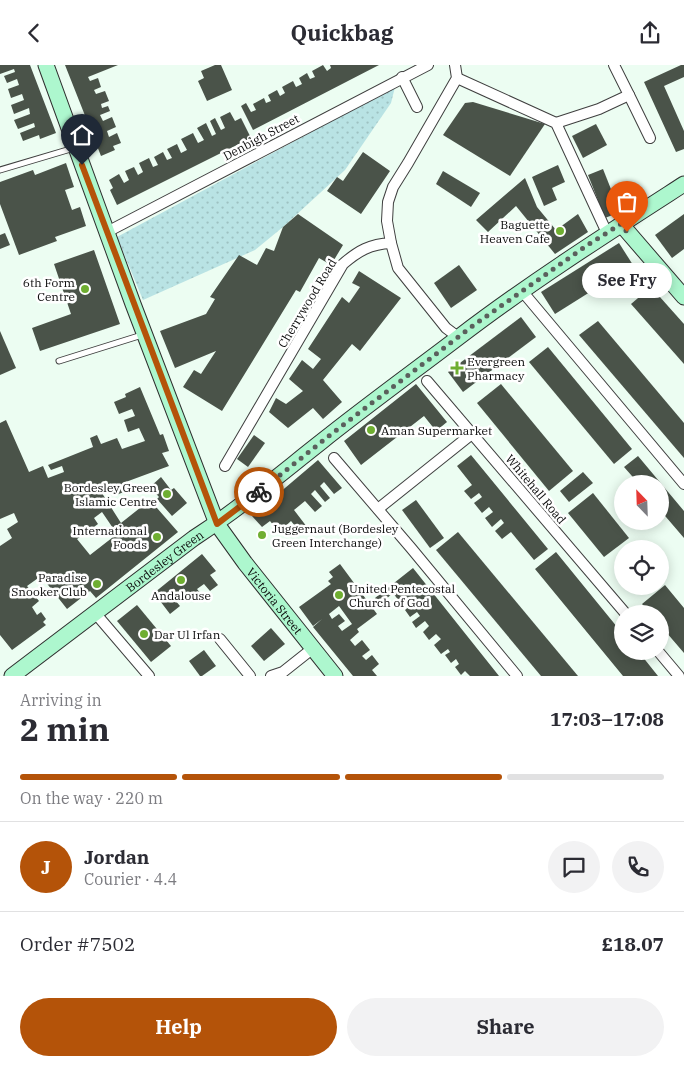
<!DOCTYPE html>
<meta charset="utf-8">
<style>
body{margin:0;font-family:"IBM Plex Serif",serif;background:#f2f2f3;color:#2b2b33;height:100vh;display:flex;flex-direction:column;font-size:19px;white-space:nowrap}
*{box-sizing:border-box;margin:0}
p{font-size:16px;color:#7c7c81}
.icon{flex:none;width:28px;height:28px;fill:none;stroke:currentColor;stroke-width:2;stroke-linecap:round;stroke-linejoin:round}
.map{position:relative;height:611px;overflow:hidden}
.drawer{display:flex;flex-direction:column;background:#fff;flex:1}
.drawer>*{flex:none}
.needle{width:32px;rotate:337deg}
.tools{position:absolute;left:614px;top:410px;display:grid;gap:10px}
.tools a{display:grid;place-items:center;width:55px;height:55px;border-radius:50%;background:#fff;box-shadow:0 2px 12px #0003;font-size:25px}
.pin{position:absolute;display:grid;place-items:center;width:42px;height:42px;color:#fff;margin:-51px -21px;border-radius:50% 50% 50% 0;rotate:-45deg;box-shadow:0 0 5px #0007}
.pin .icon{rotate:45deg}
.courier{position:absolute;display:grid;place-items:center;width:50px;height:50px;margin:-25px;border:4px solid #b45309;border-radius:50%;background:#fff;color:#222;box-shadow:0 1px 6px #0007}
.bubble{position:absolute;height:35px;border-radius:18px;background:#fff;box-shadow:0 2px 12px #0003;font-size:16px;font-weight:700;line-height:35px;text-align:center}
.overview em{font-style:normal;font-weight:700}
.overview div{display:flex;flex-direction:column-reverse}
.overview{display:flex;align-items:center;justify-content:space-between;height:85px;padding:0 20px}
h1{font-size:32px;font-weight:700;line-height:38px}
.bar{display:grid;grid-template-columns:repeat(4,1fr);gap:8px 5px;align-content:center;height:60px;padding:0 20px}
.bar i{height:6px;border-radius:4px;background:#e1e1e2}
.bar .current{background:#b45309}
.bar p{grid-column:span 4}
.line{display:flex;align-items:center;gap:12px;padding:0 20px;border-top:1px solid #e1e1e2}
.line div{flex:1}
.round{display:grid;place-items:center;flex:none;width:52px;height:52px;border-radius:26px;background:#f2f2f3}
.button{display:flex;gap:10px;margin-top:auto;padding:10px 20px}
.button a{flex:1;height:58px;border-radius:30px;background:#b45309;color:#fff;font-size:20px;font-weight:700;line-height:58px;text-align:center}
.button a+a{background:#f2f2f3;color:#2b2b33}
header{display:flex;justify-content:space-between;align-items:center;height:65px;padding:0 20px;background:#fff;font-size:22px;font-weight:700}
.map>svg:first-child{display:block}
</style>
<header><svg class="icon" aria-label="back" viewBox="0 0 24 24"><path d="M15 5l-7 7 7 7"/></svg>Quickbag<svg class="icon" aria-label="share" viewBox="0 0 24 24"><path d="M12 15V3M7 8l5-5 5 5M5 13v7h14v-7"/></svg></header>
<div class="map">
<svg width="684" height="611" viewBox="0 0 684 611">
<defs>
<pattern id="grass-dots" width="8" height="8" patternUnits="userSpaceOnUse" patternTransform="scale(1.25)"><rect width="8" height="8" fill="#b9e3e4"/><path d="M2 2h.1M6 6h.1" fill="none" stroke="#9ec2c2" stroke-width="1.8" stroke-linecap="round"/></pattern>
</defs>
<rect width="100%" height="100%" fill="#ecfdf2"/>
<polygon fill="url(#grass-dots)" points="395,22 391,38 345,105 283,162 255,185 143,235 117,172"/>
<g fill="#4a5349" fill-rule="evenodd">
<polygon points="0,0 30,0 56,68 40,74 39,70 23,76 20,68 35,62 34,58 18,64 14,55 30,49 29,43 14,49 11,40 24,35 22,29 11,33 8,24 19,20 17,14 7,18 4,11 15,7 14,4 0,9"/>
<polygon points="65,0 118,0 88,12 90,16 98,13 101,22 94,25 96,29 105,26 109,36 101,39 102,43 108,41 110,46 100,50 103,56 112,52 116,62 107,66 109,72 117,68 121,78 113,81 115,85 101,91"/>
<polygon points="215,0 221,0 232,25 207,36 198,16 204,13 201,6"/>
<polygon points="323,0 327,6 331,3 330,0 379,0 253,65 241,41 246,38 251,47 256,45 253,39 264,33 266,38 271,36 268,30 277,25 280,31 285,28 282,22 293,16 296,22 302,19 299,13 307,8 310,14 315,12 312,6"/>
<polygon points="681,0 684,0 684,12 664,21 684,66 684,84 676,87 644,17"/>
<polygon points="473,37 545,59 510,111 443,70 465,38"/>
<polygon points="230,47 235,56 241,53 251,73 117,140 110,125 113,123 109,115 119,109 124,118 129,115 125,106 134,102 138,110 143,107 139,98 149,93 153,102 158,100 154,92 163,87 167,95 172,93 167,84 177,79 181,88 187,85 181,74 193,68 198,78 204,75 197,63 206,58 212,71 216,69 210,56 215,53 221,65 225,63 220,52"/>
<polygon points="596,59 607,80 583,93 572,71"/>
<polygon points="363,87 390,106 361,149 327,126 337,112 343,116"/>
<polygon points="66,98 74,122 65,125 72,145 80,142 86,161 55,172 57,176 19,190 0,139 0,117 33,105 35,110"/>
<polygon points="558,100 565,117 552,123 557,135 544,141 532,112"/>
<polygon points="603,104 620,147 605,153 588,110"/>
<polygon points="443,106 480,128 471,142 436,119"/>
<polygon points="525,113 537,142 556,165 578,149 588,167 555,189 516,141 488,167 476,155"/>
<polygon points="298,149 343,180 331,200 319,193 300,227 296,225 222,346 183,322 194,305 201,309 216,286 175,303 160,266 206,249 215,234 210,232 239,190 257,200 266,183 274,186 283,162"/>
<polygon points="684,149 684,184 672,193 655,170"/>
<polygon points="5,168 10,180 0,184 0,170"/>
<polygon points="619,178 633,200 555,249 541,227"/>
<polygon points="94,185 120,259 40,286 32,263 71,249 54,199"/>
<polygon points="459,200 477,225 451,243 434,218"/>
<polygon points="359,206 401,233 360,286 352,279 323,315 342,337 323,354 313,343 288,363 269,347 276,333 286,339 303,326 289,314 302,295 313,304 321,294 308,284 342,232 349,238 360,222 352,218"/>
<polygon points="651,222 684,259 684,299 631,239"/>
<polygon points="521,252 536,272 463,327 448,307"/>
<polygon points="598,256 684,358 684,393 579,270"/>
<polygon points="0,266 16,303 0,310"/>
<polygon points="548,282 632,384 614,399 529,297"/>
<polygon points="416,319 447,357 436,366 424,351 361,400 344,376"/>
<polygon points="501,319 573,406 549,426 477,338"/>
<path d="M140 322 160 370 163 369 169 386 162 388 169 401 123 418 126 426 114 431 109 423 100 425 121 458 150 435 178 467 96 533 90 526 67 544 41 511 27 521 39 536 32 542 37 550 41 547 46 554 43 557 46 560 12 585 0 570V481L12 473 7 464 18 457 14 448 0 454V358L6 355 29 407 43 401 48 413 64 407 62 401 51 405 48 400 93 382 90 373 97 370 101 379 117 373 122 384 145 376 139 363 128 367 124 355 135 351 132 344 119 349 114 337 126 332 125 329ZM102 447 117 469 90 490 77 474 98 459 94 453Z"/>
<polygon points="254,370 265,378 248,402 237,394"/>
<polygon points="471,390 548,484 534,495 511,467 502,474 495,466 504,458 501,454 492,462 485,453 493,447 489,442 482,448 474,438 482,432 479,428 471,434 464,426 472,420 457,401"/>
<polygon points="638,391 684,446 684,473 660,445 660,419 639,419 624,402"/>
<polygon points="318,395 342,423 334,429 324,417 320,421 330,433 325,437 315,425 311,429 322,441 315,447 305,436 294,445 307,462 300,467 291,456 279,467 270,456 262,462 252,451"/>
<polygon points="583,407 593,418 569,437 560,426"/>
<polygon points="161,412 171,425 174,423 187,438 172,451 157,434 159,432 150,422"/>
<polygon points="593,428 629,473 604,492 568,448"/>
<polygon points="416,435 444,473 430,483 402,445"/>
<polygon points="458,467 578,611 541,611 436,485"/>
<polygon points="556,487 622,568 622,586 638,586 658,611 623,611 535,504"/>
<polygon points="202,489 216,506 210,510 218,520 210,526 204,519 197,524 204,533 198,537 193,531 185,537 180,531 175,535 180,541 170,549 154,528"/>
<path d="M340 499 377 549 357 564 359 567 350 575 355 581 362 575 370 585 362 591 366 595 372 590 379 599 372 605 377 611H353L313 562 322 554 313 561 299 542 331 519 328 516 333 512 329 507ZM339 541 352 559 342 566 338 561 345 556 339 549 332 554 329 549Z"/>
<polygon points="413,503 499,611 470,611 465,606 461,610 455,602 459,599 456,594 451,598 445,590 450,587 448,584 441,589 434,580 441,574 436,569 429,575 423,567 429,561 425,556 416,563 412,557 420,551 417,547 410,552 405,545 412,539 406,531 399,536 393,528 379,540 375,533"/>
<polygon points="665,520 684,543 684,588 660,560 660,549 651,549 642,539"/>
<polygon points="137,540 171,581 151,597 117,556"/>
<polygon points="271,563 285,579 264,596 251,581"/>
<polygon points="204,585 216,601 202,611 200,611 189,596"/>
</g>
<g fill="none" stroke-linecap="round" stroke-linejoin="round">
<defs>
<g id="lane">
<polyline points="0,105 74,83"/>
<polyline points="59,296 142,270"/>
</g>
<g id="street">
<polyline points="402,12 417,42"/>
<polyline points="457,13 556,58 607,168"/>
<polyline points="629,30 650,73"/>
<polyline points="556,58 599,44 629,30 614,0"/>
<polyline points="107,167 428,0"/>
<polyline points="391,178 398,203 446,263 458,272"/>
<polyline points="522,226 684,419"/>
<polyline points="427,316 626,549"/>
<polyline points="334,393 411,483 517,611"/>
<path d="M225 401 343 199C358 186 370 179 391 178L387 156 388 137 393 122 408 98 457 13 455 0"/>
<polyline points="378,444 473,368"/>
<polyline points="96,549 149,611"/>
<polyline points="220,574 250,611"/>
<polyline points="658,586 679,611"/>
<polyline points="271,611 283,607 312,584"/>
</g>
<g id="secondary">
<path id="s1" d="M46 0 133 239 217 459 245 498 335 611"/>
<polyline points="621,159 684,232"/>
<path id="s2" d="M12 611 194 473C239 444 279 410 321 377 366 341 413 307 459 272 531 217 608 168 684 119"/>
</g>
</defs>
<use href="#lane" stroke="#3f3f3f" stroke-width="7"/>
<use href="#street" stroke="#3f3f3f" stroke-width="12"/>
<use href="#secondary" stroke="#2e2e2e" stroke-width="17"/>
<use href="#lane" stroke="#fff" stroke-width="5"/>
<use href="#street" stroke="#fff" stroke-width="10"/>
<use href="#secondary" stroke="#adf7ce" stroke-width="15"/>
</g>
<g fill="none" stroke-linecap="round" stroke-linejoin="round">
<polyline stroke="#5a605c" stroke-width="5" stroke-dasharray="0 9" points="259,427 330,370 474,260 589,179 621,159 627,167"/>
<polyline stroke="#b45309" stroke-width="6" points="82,100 217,459 259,427"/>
</g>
<g fill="#6fae31" stroke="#fff" stroke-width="2">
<circle cx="560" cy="166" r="5"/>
<circle cx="85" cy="224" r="5"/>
<path d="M454.5 295.5h5v5h5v5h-5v5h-5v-5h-5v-5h5z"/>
<circle cx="371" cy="365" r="5"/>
<circle cx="167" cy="429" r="5"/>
<circle cx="262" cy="470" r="5"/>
<circle cx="157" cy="472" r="5"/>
<circle cx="181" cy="515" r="5"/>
<circle cx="97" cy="519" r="5"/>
<circle cx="339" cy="530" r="5"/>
<circle cx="144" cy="569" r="5"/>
</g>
<g text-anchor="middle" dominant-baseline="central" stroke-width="5" stroke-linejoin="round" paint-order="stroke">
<g font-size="12" fill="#0c0c0c" stroke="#fff">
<text transform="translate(261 72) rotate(-28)">Denbigh Street</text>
<text transform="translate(307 238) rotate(-59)">Cherrywood Road</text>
<text transform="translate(536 424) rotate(50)">Whitehall Road</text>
<text stroke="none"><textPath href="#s2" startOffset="191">Bordesley Green</textPath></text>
<text stroke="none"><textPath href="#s1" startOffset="586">Victoria Street</textPath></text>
</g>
<g font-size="12" fill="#0c0c0c" stroke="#fff" text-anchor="end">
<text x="550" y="159">Baguette<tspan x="550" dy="14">Heaven Cafe</tspan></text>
<text x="75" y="217">6th Form<tspan x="75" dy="14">Centre</tspan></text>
<text x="467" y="296" text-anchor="start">Evergreen<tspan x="467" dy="14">Pharmacy</tspan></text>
<text x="381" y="365" text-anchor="start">Aman Supermarket</text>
<text x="157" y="422">Bordesley Green<tspan x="157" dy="14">Islamic Centre</tspan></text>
<text x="272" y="463" text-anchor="start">Juggernaut (Bordesley<tspan x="272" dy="14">Green Interchange)</tspan></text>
<text x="147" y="465">International<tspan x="147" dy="14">Foods</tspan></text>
<text x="87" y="512">Paradise<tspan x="87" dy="14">Snooker Club</tspan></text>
<text x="349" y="523" text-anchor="start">United Pentecostal<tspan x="349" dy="14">Church of God</tspan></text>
<text x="181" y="530" text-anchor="middle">Andalouse</text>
<text x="154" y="569" text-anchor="start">Dar Ul Irfan</text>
</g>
</g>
</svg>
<div class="tools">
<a><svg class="needle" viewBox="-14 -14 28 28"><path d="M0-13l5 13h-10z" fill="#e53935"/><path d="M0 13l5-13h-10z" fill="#7c7c81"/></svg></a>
<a><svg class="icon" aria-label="locate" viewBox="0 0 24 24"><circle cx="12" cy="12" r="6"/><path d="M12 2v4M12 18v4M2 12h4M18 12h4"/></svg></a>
<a><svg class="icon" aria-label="layers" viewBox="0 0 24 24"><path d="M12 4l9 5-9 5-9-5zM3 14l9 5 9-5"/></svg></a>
</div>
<div class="pin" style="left:627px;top:167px;background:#ea580c"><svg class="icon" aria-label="bag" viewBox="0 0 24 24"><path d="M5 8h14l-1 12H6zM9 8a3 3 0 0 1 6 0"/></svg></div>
<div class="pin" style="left:82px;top:100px;background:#1f2937"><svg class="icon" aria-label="home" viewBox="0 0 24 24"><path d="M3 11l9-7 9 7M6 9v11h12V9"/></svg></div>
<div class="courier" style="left:259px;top:427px"><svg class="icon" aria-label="bike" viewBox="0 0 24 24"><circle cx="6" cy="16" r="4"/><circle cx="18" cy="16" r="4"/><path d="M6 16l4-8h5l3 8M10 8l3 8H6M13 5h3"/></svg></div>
<div class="bubble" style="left:582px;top:198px;width:90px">See Fry</div>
</div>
<section class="drawer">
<div class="overview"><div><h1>2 min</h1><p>Arriving in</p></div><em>17:03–17:08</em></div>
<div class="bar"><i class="current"></i><i class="current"></i><i class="current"></i><i></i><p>On the way · 220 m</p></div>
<div class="line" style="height:90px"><b class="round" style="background:#b45309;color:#fff">J</b><div><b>Jordan</b><p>Courier · 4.4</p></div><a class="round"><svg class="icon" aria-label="chat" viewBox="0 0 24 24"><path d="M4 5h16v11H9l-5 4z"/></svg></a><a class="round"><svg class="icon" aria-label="phone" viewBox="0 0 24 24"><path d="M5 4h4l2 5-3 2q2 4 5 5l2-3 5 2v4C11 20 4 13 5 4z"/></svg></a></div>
<div class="line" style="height:65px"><div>Order #7502</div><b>£18.07</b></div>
<div class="button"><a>Help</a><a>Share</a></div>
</section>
